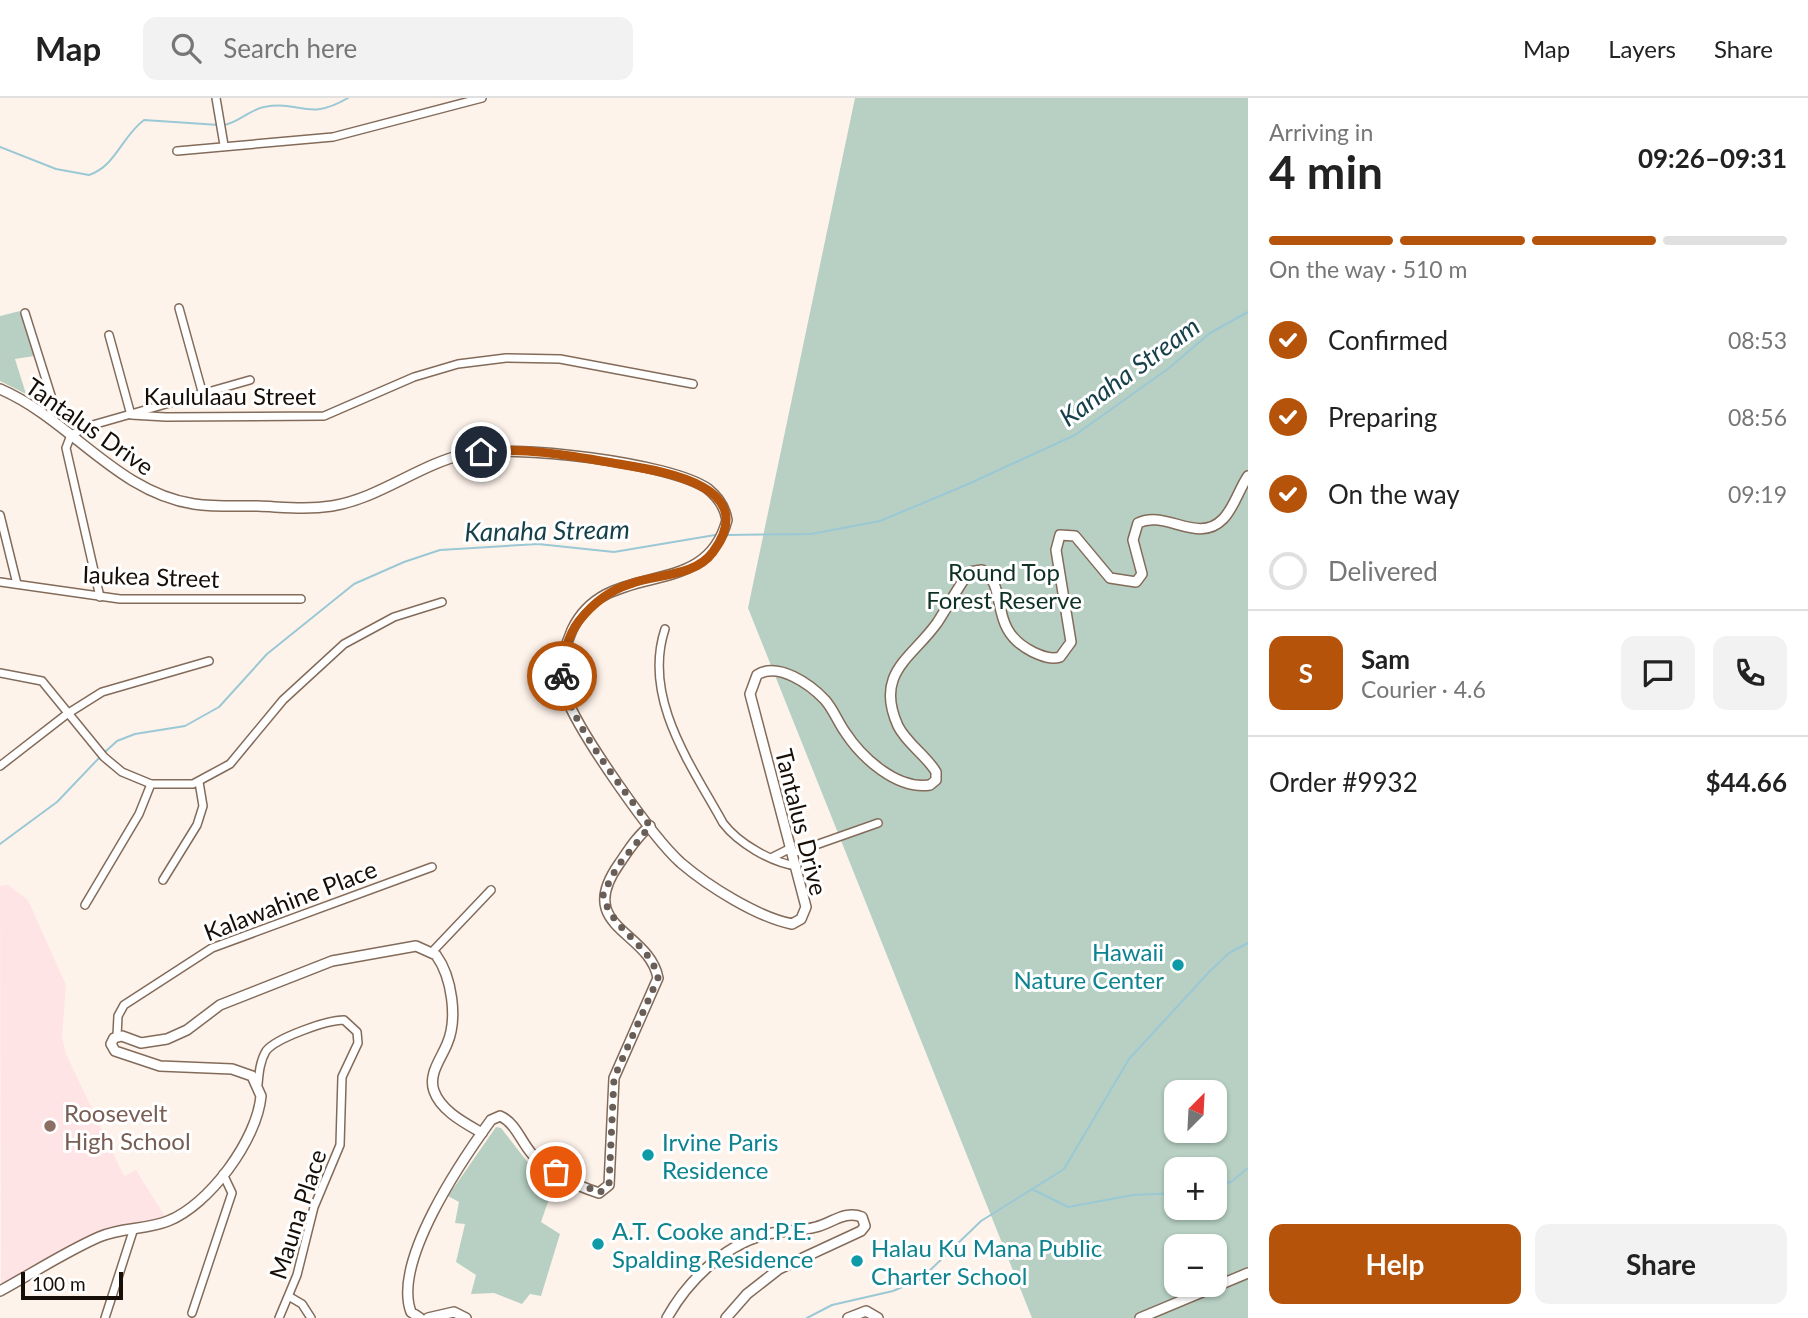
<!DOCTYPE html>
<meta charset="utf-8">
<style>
body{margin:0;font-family:Lato,sans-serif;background:#f2f2f2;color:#222;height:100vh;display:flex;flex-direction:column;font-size:26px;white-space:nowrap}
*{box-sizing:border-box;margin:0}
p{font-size:23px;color:#767676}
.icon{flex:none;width:38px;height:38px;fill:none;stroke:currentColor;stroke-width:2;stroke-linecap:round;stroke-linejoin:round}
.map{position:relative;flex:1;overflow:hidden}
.panel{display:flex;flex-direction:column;background:#fff;width:560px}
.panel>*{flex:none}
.needle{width:46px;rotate:24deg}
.tools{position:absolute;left:1164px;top:982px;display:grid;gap:14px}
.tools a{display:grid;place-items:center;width:63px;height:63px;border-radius:14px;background:#fff;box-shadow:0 2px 5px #0004;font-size:35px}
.scale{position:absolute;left:21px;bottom:18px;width:102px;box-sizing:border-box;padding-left:7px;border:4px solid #170e08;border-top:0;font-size:19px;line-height:24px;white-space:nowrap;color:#170e08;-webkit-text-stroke:5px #fff;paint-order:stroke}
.pin{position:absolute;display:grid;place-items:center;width:60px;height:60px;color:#fff;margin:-30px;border:4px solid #fff;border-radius:50%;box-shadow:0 2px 7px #0007}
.courier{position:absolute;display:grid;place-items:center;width:70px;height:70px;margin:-35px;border:5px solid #b45309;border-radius:50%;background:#fff;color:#222;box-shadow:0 2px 9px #0007}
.head em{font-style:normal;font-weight:700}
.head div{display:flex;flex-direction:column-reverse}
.head{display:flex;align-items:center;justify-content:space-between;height:119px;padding:0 21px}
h1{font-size:46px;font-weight:700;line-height:52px}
.bar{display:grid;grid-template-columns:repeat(4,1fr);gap:10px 7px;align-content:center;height:84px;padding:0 21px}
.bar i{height:9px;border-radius:5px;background:#e0e0e0}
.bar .on{background:#b45309}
.bar p{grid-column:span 4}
.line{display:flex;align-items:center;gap:18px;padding:0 21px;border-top:2px solid #e0e0e0}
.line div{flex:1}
.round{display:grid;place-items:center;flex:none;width:74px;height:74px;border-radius:14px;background:#f2f2f2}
ol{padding:0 21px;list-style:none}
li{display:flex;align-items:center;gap:21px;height:77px}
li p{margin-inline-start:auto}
li .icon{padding:7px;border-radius:50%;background:#b45309;color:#fff;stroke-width:4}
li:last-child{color:#767676}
li i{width:38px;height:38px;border:4px solid #e0e0e0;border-radius:50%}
.primary-button{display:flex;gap:14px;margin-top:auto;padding:14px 21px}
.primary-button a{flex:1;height:80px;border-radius:14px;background:#b45309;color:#fff;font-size:28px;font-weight:700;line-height:80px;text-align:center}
.primary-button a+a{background:#f2f2f2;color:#222}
header{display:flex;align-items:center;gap:42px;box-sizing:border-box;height:98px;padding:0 35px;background:#fff;border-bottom:2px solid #e0e0e0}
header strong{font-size:33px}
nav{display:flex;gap:38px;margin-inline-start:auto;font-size:24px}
.search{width:490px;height:63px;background:#f2f2f2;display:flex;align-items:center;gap:18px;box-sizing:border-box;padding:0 24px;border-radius:14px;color:#767676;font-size:26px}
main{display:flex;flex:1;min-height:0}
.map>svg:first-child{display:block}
</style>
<header>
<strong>Map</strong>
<div class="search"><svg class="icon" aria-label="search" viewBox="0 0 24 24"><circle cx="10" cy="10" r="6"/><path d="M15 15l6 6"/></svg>Search here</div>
<nav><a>Map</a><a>Layers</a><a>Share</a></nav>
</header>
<main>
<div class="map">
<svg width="1248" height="1220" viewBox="0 0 1248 1220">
<rect width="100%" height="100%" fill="#fef3eb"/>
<polygon fill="#ffe4e6" points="8,787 28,802 66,887 62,939 66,956 124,1078 136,1072 166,1120 99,1134 1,1186 0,788"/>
<g fill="#b7d0c3" fill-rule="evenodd">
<path d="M855 0H1248V1220H1032L748 510ZM1176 994H1214V1032H1176ZM1176 1071H1214V1110H1176ZM1176 1148H1214V1186H1176Z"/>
<polygon points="20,213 34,258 15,261 26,296 0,283 0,218"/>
<polygon points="496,1029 501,1030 529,1066 556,1081 541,1124 560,1136 541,1198 530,1196 522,1206 494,1195 471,1196 476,1177 456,1164 465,1126 455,1125 459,1104 448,1098"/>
</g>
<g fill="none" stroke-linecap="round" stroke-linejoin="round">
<g stroke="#9bc8d5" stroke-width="2">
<path d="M224 27C238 25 249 12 264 9 302 2 307 24 348 0"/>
<path d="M0 49 56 71 89 77C116 68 122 38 144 22L219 27"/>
<polyline points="724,437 811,436 880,423 966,387 1075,337 1169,270 1210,235 1248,214"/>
<polyline points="105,654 117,643 135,636 185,628 219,609 267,556 354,486 404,464 440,452 538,446 614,454 715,437"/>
<polyline points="0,746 57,704 99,660"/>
<polyline points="1214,1088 1231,1084 1248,1070"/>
<polyline points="1032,1091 1068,1109 1133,1097 1176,1095"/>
<polyline points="807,1220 832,1207 893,1193 921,1181 981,1123 1064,1071 1129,961 1210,873 1229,855 1248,845"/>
</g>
<defs>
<g id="minor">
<polyline points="216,0 224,47"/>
<polyline points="177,53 333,39 482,0"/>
<polyline points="179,210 203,297"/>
<polyline points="25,215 54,307 49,321"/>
<polyline points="109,237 131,317 166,319 324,318 414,279 458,266 506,260 560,261 693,286"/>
<polyline points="0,417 17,486"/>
<polyline points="0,484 120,501 301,501"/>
<polyline points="100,499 66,350 71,337 89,328 250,282"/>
<path d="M665 531C642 600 691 667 723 725 738 745 772 765 797 768"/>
<polyline points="0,575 42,583 104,659 122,674 151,686 193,686 230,666 283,602 344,546 394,519 442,504"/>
<polyline points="0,668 67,616 102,594 209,563"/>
<polyline points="793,755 878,725"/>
<polyline points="773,759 791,750"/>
<polyline points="163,782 197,727 203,708 199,684"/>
<polyline points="85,807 139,716 151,686"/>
<polyline points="432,854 491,792"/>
<polyline points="117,938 118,918 124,907 212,850 432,769"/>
<path d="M258 986C259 975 260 963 266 953 276 940 327 922 344 922L357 934 358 945 342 979 340 1047 314 1109 297 1177 279 1220"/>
<polyline points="290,1199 302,1206 311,1220"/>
<polyline points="192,1215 232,1095 223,1076"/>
<polyline points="105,1220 134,1130"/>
</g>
<g id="tertiary">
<path d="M0 291C70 321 116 394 194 406 215 409 236 408 258 408 283 409 306 412 332 408 380 400 418 367 465 356 511 346 670 364 708 391 718 399 725 410 727 422 705 506 607 458 572 532 563 553 558 578 566 599 580 636 652 739 681 765 708 788 757 819 792 826L801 821 806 809 750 596 757 577C778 563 811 587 825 602 833 611 838 624 845 634 862 660 897 692 930 687L936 682V674C926 657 907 646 898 628 874 575 912 560 937 525 948 508 957 491 969 474L982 472C1010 489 986 531 1033 554 1042 558 1051 562 1060 559L1071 544 1056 452 1060 437 1075 438 1110 480 1136 484 1142 476 1133 442 1138 425C1165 411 1198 447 1223 421 1234 410 1239 391 1248 378"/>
<path d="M0 1193C33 1175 65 1154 99 1139 121 1129 146 1132 168 1123 209 1107 257 1042 261 998L252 978 232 971 160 968 115 953 111 946 114 940 122 938 141 945 167 941 187 932 220 907 332 863 416 848 436 857C452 879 458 921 447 946 441 961 428 976 434 993 441 1013 465 1025 482 1035"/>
<path d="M420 1220 411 1214C392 1164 462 1062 491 1022L500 1018C516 1025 521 1044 532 1056 547 1074 577 1088 599 1095L609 1087 614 980 658 880C649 832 574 830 619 766 628 753 637 738 650 728"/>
<polyline points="428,1220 454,1214 466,1220"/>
<path d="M667 1220C687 1184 722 1149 763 1137 780 1132 798 1134 816 1129 832 1125 845 1112 862 1119L865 1128 861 1133 779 1171 747 1196 726 1220"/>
<polyline points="848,1220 866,1213 878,1220"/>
<polyline points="1140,1220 1248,1175"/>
</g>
</defs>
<use href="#minor" stroke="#836b5a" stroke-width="10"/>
<use href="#tertiary" stroke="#836b5a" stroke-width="12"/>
<use href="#minor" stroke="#fff" stroke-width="7"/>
<use href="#tertiary" stroke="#fff" stroke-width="9"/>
</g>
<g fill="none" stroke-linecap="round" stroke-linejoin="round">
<path stroke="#685e57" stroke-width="7" stroke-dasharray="0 12.6" d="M556 1074 599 1095 609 1087 614 980 658 880C652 847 610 832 603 796L617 769 650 728C625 693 565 619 562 578"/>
<path stroke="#b45309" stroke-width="9" d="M481 354C527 349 573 358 619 366 661 373 762 387 713 454 695 479 656 476 630 486 608 493 593 505 579 523 568 537 562 560 562 578"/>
</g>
<g fill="#0f9aa8" stroke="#fff" stroke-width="2.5">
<circle cx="1178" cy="867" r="7"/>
<circle cx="648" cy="1057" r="7"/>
<circle cx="598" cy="1146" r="7"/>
<circle cx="857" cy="1163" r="7"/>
</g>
<circle fill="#8d6e63" stroke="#fff" stroke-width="2.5" cx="50" cy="1028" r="7"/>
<g text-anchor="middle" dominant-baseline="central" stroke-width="6" stroke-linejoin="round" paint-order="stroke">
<g font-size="24" fill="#170e08" stroke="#fff">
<text x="230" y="297">Kaululaau Street</text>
<text transform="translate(90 328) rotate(35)">Tantalus Drive</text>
<text transform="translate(151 478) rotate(2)">Iaukea Street</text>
<text transform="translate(802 724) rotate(76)">Tantalus Drive</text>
<text transform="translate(290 802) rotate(-21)">Kalawahine Place</text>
<text transform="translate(297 1116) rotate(-72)">Mauna Place</text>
</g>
<g font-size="24" fill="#0e3123" stroke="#fff">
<text x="1004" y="473">Round Top<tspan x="1004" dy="28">Forest Reserve</tspan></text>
</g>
<g font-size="24" fill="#0d838f" stroke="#fff" text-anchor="start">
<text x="1164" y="853" text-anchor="end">Hawaii<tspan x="1164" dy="28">Nature Center</tspan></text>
<text x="662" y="1043">Irvine Paris<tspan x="662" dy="28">Residence</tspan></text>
<text x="612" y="1132">A.T. Cooke and P.E.<tspan x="612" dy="28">Spalding Residence</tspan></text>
<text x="871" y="1149">Halau Ku Mana Public<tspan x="871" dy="28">Charter School</tspan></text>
</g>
<g font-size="24" fill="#785e54" stroke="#fff" text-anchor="start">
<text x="64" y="1014">Roosevelt<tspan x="64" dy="28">High School</tspan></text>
</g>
<g font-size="26" font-style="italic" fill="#153f49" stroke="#fff">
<text transform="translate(1129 273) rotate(-36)">Kanaha Stream</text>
<text transform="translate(547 432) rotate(-1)">Kanaha Stream</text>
</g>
</g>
</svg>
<div class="tools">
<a><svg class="needle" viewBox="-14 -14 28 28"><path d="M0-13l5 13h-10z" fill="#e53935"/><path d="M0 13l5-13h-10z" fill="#767676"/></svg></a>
<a>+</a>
<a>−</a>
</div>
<div class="scale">100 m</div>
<div class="pin" style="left:556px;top:1074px;background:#ea580c"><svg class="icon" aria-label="bag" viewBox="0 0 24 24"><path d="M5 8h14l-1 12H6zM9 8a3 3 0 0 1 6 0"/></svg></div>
<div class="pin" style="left:481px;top:354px;background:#1f2937"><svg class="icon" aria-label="home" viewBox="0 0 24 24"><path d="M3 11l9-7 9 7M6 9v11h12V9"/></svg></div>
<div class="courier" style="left:562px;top:578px"><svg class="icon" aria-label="bike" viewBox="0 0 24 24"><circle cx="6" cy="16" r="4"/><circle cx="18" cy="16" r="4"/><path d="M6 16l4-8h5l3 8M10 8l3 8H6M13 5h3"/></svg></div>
</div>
<section class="panel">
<div class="head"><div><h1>4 min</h1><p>Arriving in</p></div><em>09:26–09:31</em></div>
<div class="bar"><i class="on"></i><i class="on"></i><i class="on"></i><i></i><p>On the way · 510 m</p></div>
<ol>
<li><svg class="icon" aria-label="check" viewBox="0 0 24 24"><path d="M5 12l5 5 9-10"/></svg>Confirmed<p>08:53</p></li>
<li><svg class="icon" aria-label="check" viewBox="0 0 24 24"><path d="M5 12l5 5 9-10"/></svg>Preparing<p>08:56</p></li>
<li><svg class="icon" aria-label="check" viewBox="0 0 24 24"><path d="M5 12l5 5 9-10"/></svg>On the way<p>09:19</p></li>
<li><i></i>Delivered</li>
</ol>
<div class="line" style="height:126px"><b class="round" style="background:#b45309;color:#fff">S</b><div><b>Sam</b><p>Courier · 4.6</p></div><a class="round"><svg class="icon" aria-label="chat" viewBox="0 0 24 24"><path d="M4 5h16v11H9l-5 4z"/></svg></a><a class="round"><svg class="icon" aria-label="phone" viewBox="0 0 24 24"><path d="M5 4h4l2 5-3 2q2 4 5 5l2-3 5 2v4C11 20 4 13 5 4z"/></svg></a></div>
<div class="line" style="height:91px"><div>Order #9932</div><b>$44.66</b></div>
<div class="primary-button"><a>Help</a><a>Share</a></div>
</section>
</main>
